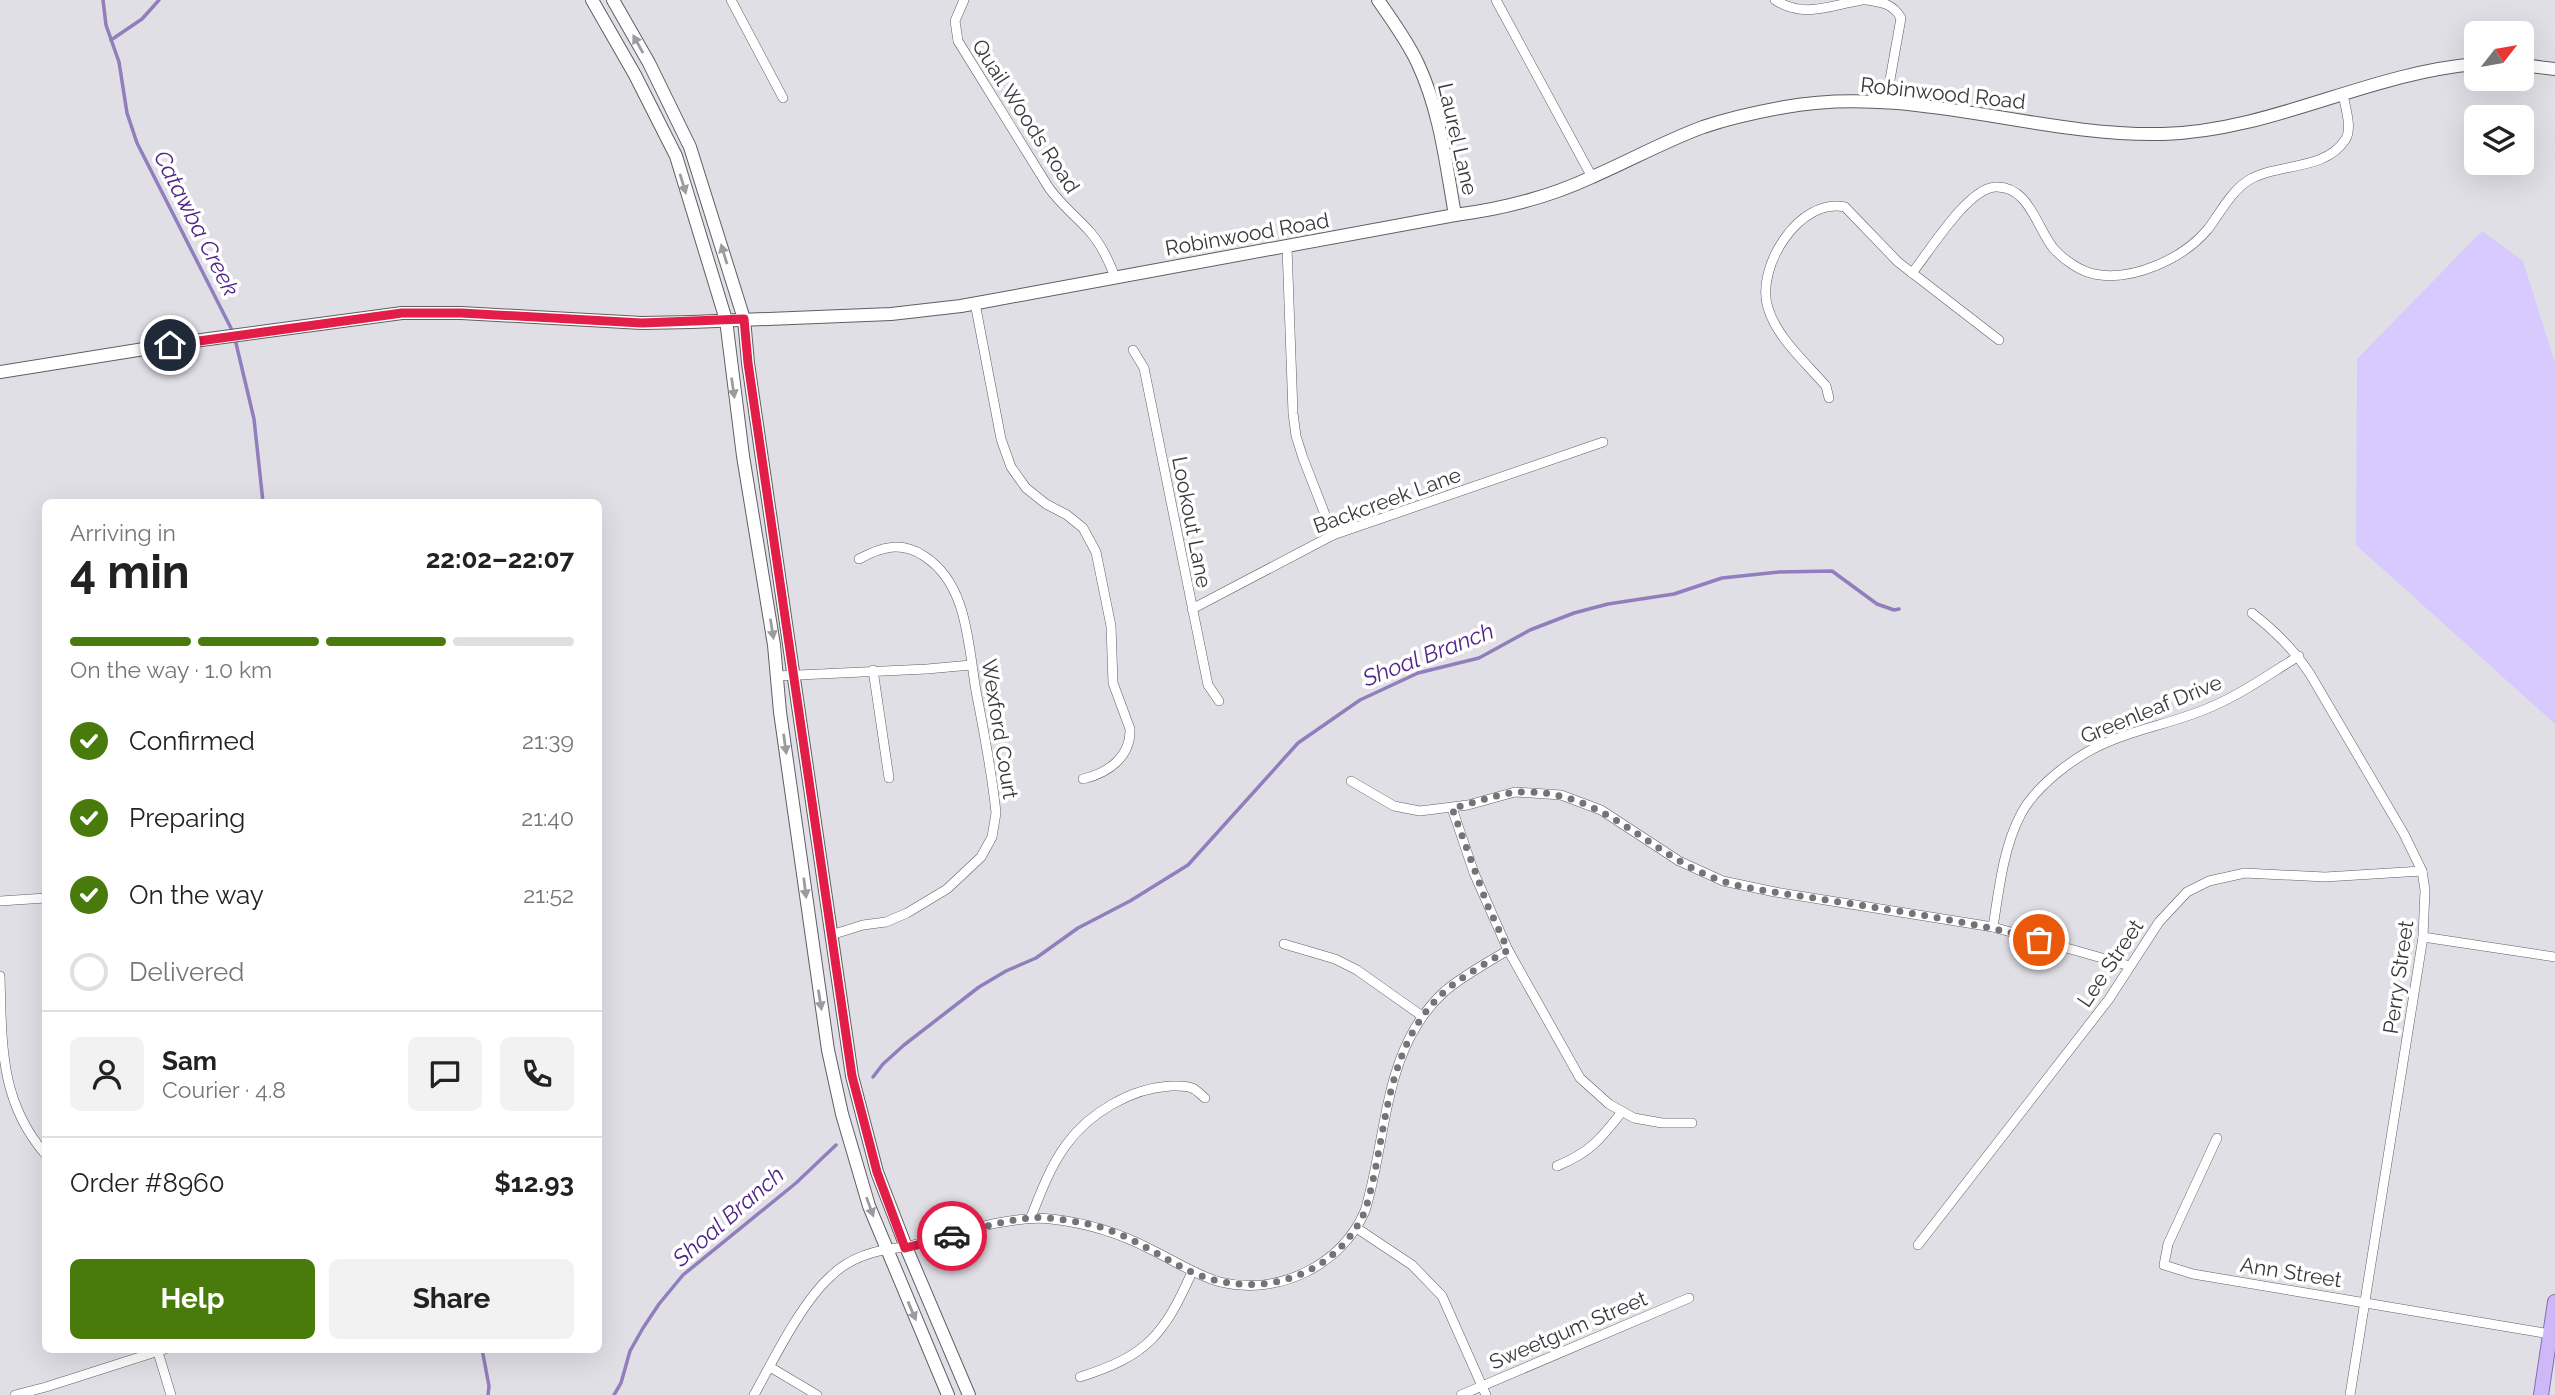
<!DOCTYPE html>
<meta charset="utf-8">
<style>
body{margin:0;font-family:Raleway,sans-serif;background:#f2f2f2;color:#222;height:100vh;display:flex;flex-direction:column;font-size:26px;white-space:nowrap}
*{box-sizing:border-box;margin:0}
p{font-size:23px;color:#767676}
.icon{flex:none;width:38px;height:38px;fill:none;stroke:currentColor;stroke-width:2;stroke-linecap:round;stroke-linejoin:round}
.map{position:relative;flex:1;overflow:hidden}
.panel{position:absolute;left:42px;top:499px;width:560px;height:854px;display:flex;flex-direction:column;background:#fff;border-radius:10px;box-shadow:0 7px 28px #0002}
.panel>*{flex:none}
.needle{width:46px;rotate:59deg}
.tools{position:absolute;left:2464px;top:21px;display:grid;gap:14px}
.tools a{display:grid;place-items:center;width:70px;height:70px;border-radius:10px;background:#fff;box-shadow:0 7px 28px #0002;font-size:35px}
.pin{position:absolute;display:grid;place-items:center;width:60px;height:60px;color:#fff;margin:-30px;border:4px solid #fff;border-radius:50%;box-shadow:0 2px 7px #0007}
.courier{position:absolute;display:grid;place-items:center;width:70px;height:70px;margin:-35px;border:5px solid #e11d48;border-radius:50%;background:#fff;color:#222;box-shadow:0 2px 9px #0007}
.summary em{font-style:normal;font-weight:700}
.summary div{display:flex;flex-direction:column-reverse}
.summary{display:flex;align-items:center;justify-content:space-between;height:119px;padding:0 28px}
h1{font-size:46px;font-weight:700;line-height:52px}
.bar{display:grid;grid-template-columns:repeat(4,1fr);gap:10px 7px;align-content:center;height:84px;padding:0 28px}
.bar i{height:9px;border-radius:5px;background:#e0e0e0}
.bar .active{background:#487b0b}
.bar p{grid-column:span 4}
.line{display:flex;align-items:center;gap:18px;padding:0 28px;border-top:2px solid #e0e0e0}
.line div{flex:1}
.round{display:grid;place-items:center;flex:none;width:74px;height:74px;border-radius:10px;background:#f2f2f2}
ol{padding:0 28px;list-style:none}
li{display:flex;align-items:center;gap:21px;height:77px}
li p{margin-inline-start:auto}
li .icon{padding:7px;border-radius:50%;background:#487b0b;color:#fff;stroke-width:4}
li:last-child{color:#767676}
li i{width:38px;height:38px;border:4px solid #e0e0e0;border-radius:50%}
.cta{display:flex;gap:14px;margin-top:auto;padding:14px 28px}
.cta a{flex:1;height:80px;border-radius:10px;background:#487b0b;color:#fff;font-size:28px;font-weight:700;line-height:80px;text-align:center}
.cta a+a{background:#f2f2f2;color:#222}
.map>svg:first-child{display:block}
</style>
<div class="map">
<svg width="2555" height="1395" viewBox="0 0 2555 1395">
<rect width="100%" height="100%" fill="#e1dfe6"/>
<polygon fill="#d8c9fe" points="2482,231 2523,261 2555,363 2555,724 2356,545 2357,359"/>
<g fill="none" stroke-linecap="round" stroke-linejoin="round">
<g stroke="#917ebc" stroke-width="3.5">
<polyline points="103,0 106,25 119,62 127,113 137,143 233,332"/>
<polyline points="111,40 142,19 159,0"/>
<polyline points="235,339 254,419 263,502"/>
<polyline points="873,1077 883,1064 904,1045 979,987 1006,971 1036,958 1078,928 1130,901 1188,865 1298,743 1360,700 1418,673 1479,658 1530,630 1574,613 1608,604 1674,594 1722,578 1779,572 1832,571 1877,604 1894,610 1899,609"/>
<polyline points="482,1349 489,1386 488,1395"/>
<polyline points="614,1395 621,1383 630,1351 643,1328 659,1304 683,1275 796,1183 836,1145"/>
</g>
<defs>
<g id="street">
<polyline points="731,0 783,98"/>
<path d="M964 0 955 21 958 41 1049 188C1061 205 1077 217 1091 233 1102 246 1109 261 1115 277"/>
<polyline points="1496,0 1592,177"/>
<path d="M1775 0C1805 19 1831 5 1862 0"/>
<path d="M1867 0C1882 2 1893 4 1901 18L1886 102"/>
<polyline points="1287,247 1293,413 1296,436 1303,458 1333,535"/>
<path d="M1912 273C1930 251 1967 189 1995 187 2029 185 2037 229 2054 249 2064 260 2080 271 2094 274 2133 282 2184 258 2208 229 2220 213 2232 190 2249 180 2277 163 2325 171 2345 140 2353 129 2345 107 2343 94"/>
<path d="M975 303 1001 439 1011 467 1026 488 1046 504 1067 515 1083 528 1096 552 1111 626 1113 683 1130 729C1131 757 1108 773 1083 779"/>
<polyline points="1133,350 1144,368 1208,685 1219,701"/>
<path d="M1829 398 1826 386C1806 363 1777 338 1768 308 1755 268 1799 197 1845 207L1898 262 1999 340"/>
<polyline points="1192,609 1333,535 1603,442"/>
<path d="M2252 613C2275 631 2294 649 2310 674L2404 834 2422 871 2425 890 2423 937 2350 1395"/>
<polyline points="873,670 889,778"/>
<polyline points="777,676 927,669 971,665"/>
<polyline points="1351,781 1394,806 1420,811 1468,805 1515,792 1561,795 1601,810 1679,861 1723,881 1775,892 1993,927 2130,966"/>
<polyline points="1452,808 1474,873 1508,950 1580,1078 1609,1104 1634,1118 1662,1123 1692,1123"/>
<polyline points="0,901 46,898"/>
<path d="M1993 927C1999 890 2003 848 2021 814 2037 784 2079 753 2110 741 2142 728 2175 722 2206 709 2239 696 2269 674 2299 656"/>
<path d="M831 935 863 925 886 922 907 913 947 889 981 857 992 837 996 813C992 772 984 732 976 691 968 645 968 584 924 556 901 541 881 547 859 559"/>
<polyline points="2423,937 2555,957"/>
<polyline points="1284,944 1335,959 1357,970 1422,1016"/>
<path d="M0 976C2 1047 0 1102 46 1155"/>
<polyline points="2217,1138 2168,1244 2164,1265 2193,1274 2550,1334"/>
<path d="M1557 1166C1589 1153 1600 1140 1621 1113"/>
<path d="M1031 1217C1041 1192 1050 1167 1066 1145 1089 1113 1131 1088 1171 1086 1178 1086 1186 1085 1192 1088 1197 1090 1201 1095 1205 1098"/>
<polyline points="1358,1229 1412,1265 1442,1296 1486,1395"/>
<polyline points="1918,1245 2109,999 2159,922 2187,892 2209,881 2245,873 2325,877 2422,871"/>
<polyline points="157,1349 171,1395"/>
<polyline points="770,1367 817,1395"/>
<path d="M1080 1377C1147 1356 1164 1335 1192 1272"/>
<polyline points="15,1395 46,1387 165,1349"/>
<path d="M754 1395C774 1359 801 1303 831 1276 850 1257 879 1249 906 1247 947 1237 1009 1214 1051 1219 1087 1223 1120 1233 1152 1250 1175 1261 1195 1275 1220 1282 1278 1296 1341 1266 1365 1211 1388 1136 1382 1048 1445 991 1464 975 1487 963 1508 950"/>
<polyline points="1461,1395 1689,1298"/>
</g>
<g id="secondary">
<polyline points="592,0 635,75 676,156 726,320 743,456 774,645 780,712 828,1050 842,1114 869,1206 948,1395"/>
<polyline points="613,0 649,63 690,147 744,319 748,363 852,1076 877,1172 906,1247 969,1395"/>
<path d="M1378 0C1392 20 1408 42 1418 64 1440 111 1446 164 1455 215"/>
<polyline points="2522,65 2555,69"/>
<path d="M0 372 194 341 402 313H461L642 323 692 322 891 314 961 306 1455 215C1503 209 1549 197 1592 177 1629 161 1665 141 1703 127 1730 118 1757 112 1785 107 1911 84 2037 137 2163 134 2272 131 2368 73 2476 64"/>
</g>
<polyline id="primary" points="2541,1395 2555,1302"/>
</defs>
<use href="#street" stroke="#605e64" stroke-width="10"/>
<use href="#secondary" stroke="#605e64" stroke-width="14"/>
<use href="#primary" stroke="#856db4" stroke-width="16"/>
<use href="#street" stroke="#fff" stroke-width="9"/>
<use href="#secondary" stroke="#fff" stroke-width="12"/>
<use href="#primary" stroke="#ceb8f8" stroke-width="14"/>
</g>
<defs><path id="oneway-solid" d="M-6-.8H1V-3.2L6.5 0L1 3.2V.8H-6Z" transform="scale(1.75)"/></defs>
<g fill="#9c9c9e">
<use href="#oneway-solid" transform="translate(638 44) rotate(-119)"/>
<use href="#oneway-solid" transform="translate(683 184) rotate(73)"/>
<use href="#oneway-solid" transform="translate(724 254) rotate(-107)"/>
<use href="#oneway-solid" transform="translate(733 388) rotate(82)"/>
<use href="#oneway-solid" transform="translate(772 629) rotate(81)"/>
<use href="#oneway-solid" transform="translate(785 744) rotate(82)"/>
<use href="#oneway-solid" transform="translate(805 888) rotate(83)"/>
<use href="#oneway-solid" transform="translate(820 1000) rotate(81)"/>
<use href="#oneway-solid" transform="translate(870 1207) rotate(70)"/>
<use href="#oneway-solid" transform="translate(912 1311) rotate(67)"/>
</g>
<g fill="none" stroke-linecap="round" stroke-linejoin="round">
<path stroke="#747378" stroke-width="7" stroke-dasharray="0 12.6" d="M952 1236C977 1229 1004 1220 1030 1218 1048 1216 1070 1221 1088 1224 1127 1232 1159 1257 1194 1273 1259 1301 1336 1277 1365 1211 1388 1137 1382 1048 1445 991 1464 975 1487 963 1508 950L1487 904 1452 808C1477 803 1499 792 1525 792 1611 791 1657 866 1736 885 1762 891 1788 894 1814 898 1890 910 1966 920 2039 940"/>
<polyline stroke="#e11d48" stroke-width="9" points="170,345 402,313 461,313 642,323 744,319 748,363 852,1076 877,1172 905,1248 952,1236"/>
</g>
<g text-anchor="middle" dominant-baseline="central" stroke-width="7" stroke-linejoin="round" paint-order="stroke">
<g font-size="21" fill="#3a393c" stroke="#fff">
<text transform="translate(1943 93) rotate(6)">Robinwood Road</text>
<text transform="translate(1026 116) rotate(57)">Quail Woods Road</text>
<text transform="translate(1458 139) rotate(77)">Laurel Lane</text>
<text transform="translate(1247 234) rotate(-10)">Robinwood Road</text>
<text transform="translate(1387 500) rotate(-20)">Backcreek Lane</text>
<text transform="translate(1192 522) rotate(79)">Lookout Lane</text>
<text transform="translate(2151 709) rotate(-22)">Greenleaf Drive</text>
<text transform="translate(1000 729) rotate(81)">Wexford Court</text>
<text transform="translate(2110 963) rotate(-56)">Lee Street</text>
<text transform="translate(2398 977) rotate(-82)">Perry Street</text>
<text transform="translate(2291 1272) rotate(9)">Ann Street</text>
<text transform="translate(1568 1330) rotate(-23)">Sweetgum Street</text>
</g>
<g font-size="23" font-style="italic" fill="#4f258a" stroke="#fff">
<text transform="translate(197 223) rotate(63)">Catawba Creek</text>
<text transform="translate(1428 654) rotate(-21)">Shoal Branch</text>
<text transform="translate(728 1216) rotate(-41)">Shoal Branch</text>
</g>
</g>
</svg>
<div class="tools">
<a><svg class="needle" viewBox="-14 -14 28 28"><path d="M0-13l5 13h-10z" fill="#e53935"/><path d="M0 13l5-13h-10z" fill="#767676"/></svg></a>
<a><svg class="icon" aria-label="layers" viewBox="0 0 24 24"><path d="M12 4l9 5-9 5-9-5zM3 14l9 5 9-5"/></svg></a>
</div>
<div class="pin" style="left:2039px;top:940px;background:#ea580c"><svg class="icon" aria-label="bag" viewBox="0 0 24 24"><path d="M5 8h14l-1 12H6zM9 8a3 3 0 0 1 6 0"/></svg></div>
<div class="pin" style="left:170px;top:345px;background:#1f2937"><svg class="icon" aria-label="home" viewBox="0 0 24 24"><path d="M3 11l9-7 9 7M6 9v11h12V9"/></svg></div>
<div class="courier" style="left:952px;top:1236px"><svg class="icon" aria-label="car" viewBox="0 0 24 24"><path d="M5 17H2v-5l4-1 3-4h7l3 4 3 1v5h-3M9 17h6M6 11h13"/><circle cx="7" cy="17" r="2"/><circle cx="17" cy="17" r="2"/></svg></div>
<section class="panel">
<div class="summary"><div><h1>4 min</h1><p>Arriving in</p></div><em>22:02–22:07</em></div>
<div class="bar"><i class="active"></i><i class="active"></i><i class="active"></i><i></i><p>On the way · 1.0 km</p></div>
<ol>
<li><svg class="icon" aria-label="check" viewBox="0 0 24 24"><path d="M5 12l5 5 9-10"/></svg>Confirmed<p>21:39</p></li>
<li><svg class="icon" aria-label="check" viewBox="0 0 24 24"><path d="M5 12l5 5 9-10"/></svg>Preparing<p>21:40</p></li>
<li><svg class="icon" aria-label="check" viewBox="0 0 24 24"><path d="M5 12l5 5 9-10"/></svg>On the way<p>21:52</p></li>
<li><i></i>Delivered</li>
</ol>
<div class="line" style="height:126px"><a class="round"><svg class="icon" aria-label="person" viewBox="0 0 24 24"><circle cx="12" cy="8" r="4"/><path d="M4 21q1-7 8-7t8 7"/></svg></a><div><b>Sam</b><p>Courier · 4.8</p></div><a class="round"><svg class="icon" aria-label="chat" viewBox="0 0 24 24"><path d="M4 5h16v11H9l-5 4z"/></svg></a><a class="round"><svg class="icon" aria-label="phone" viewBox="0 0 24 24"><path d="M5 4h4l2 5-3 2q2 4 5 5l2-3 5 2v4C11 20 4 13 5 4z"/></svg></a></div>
<div class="line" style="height:91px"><div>Order #8960</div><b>$12.93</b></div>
<div class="cta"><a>Help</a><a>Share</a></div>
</section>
</div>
